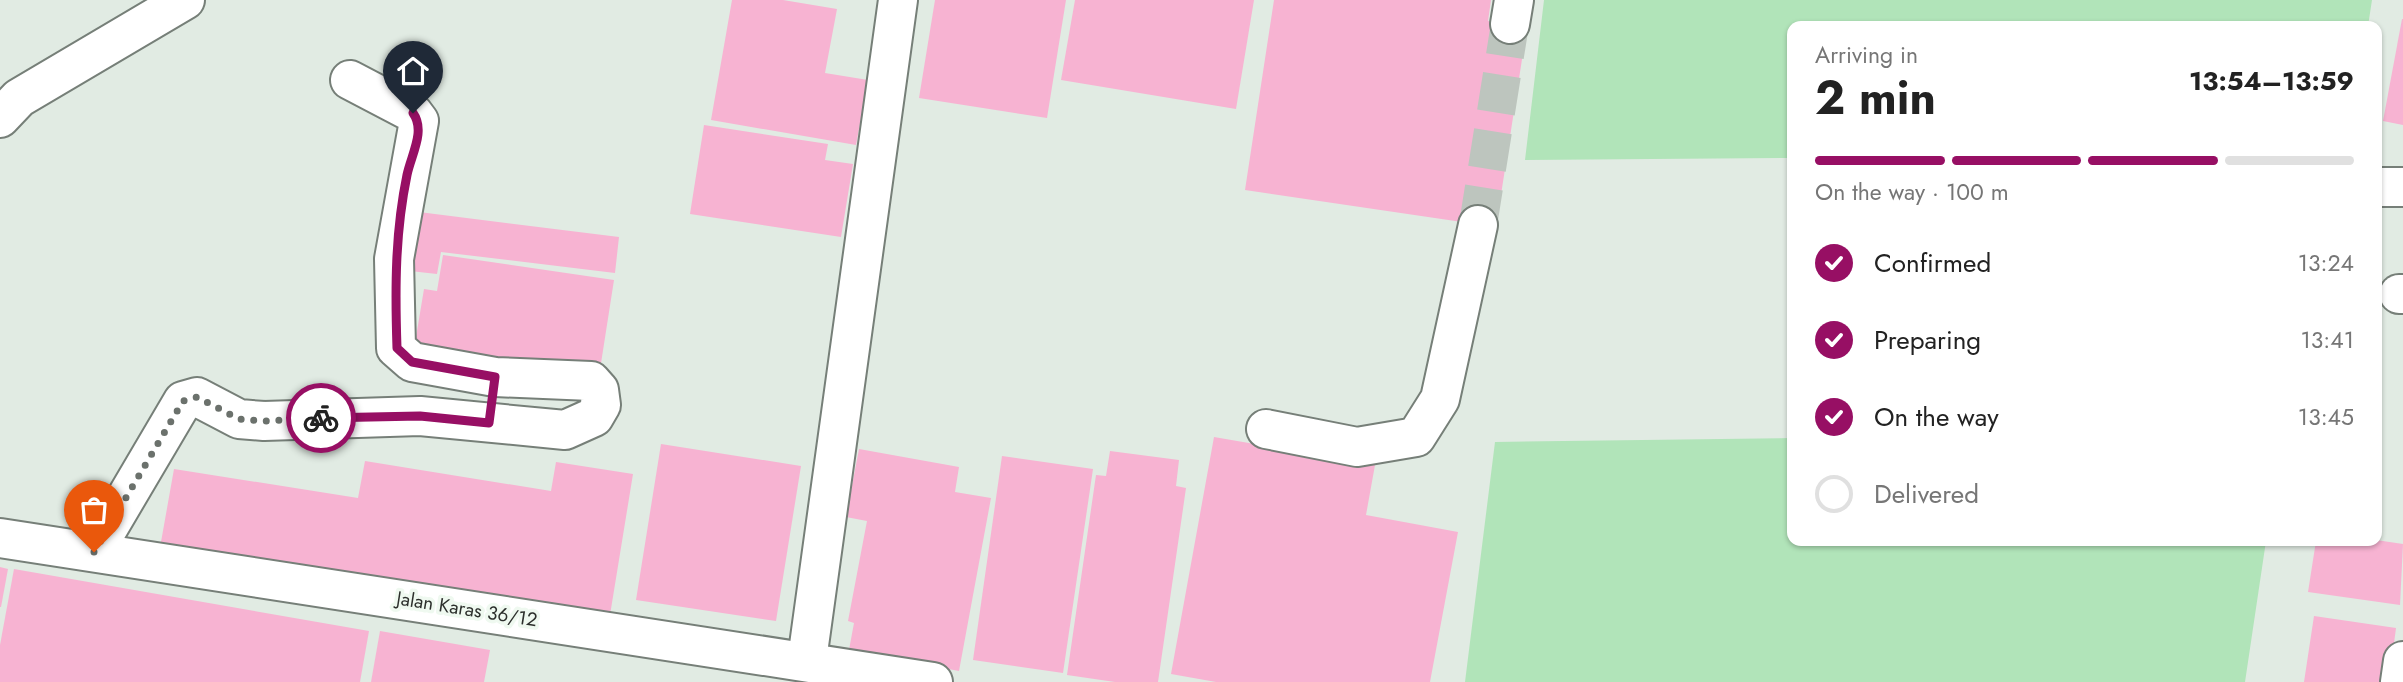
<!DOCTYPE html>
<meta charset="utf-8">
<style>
body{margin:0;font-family:Jost,sans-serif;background:#f2f2f2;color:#222;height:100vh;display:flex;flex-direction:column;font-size:26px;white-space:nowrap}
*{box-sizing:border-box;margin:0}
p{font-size:23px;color:#767676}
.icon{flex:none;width:38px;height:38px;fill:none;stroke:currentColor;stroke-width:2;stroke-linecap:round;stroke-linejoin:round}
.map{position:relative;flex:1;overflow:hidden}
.panel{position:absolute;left:1787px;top:21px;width:595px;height:525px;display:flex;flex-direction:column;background:#fff;border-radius:14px;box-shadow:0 2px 5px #0004}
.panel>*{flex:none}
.pin{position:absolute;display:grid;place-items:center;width:60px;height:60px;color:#fff;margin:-72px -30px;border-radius:50% 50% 50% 0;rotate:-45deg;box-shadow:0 0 7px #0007}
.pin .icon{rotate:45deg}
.courier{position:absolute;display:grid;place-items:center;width:70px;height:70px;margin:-35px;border:5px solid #970f64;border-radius:50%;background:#fff;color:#222;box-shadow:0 2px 9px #0007}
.headline em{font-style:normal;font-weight:700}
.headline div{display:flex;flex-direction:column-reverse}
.headline{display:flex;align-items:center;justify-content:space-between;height:119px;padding:0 28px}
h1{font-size:46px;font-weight:700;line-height:52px}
.bar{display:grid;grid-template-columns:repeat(4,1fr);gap:10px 7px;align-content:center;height:84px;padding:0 28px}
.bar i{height:9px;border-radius:5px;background:#e0e0e0}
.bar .active{background:#970f64}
.bar p{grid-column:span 4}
ol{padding:0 28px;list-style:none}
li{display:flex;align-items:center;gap:21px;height:77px}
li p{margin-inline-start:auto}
li .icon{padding:7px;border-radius:50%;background:#970f64;color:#fff;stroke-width:4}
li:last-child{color:#767676}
li i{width:38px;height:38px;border:4px solid #e0e0e0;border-radius:50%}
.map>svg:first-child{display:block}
</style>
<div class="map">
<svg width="2403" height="682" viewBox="0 0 2403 682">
<rect width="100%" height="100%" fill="#e1ebe3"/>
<g fill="#b1e4b9">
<polygon points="1544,0 2372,0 2368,26 1792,26 1792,158 1525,160"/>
<polygon points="1792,438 1792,541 2266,541 2245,682 1465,682 1495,442"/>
</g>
<g fill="#f7b3d2">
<polygon points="732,0 783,0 837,9 825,73 868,80 856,145 711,120"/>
<polygon points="935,0 1066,0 1047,118 919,98"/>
<polygon points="1075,0 1254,0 1236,109 1061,80"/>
<polygon points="1274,0 1491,0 1488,21 1527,27 1496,227 1245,190"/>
<polygon points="2402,19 2403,19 2403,125 2383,121"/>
<polygon points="704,125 828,144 825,160 853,164 841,237 690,214"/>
<polygon points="419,212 619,237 615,273 441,252 437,274 410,271"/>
<polygon points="443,255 614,280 599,376 414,349 424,289 437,291"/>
<polygon points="1214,437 1375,465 1366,515 1458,532 1430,682 1216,682 1171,674"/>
<polygon points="661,444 801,466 776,621 636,600"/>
<polygon points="859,449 959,467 955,492 991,498 959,671 849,650 854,623 848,621 867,521 846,517"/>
<polygon points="1110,451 1179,460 1176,486 1186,488 1158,682 1115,682 1067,675 1096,475 1106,476"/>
<polygon points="1002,456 1093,469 1063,673 973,660"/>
<polygon points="365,461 551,491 556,462 633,474 610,615 161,542 174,469 358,498"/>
<polygon points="2376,540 2403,544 2400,605 2308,592 2316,541"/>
<polygon points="0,567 8,569 1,607 0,607"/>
<polygon points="14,569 369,631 360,682 0,682 0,645"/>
<polygon points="2314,616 2396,628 2389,682 2304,682"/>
<polygon points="380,631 490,650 484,682 371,682"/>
</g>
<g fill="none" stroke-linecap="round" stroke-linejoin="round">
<polyline stroke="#bdc5be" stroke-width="38" stroke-dasharray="38 19" stroke-linecap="butt" points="1478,225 1510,24"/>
<defs>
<g id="minor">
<polyline points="1510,24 1514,0"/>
<polyline points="0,118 19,98 185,0"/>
<polyline points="2376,187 2403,187"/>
<polyline points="2399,294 2403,294"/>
<polyline points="1266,429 1357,447 1416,437 1440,399 1478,225"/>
<polyline points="0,538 933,682"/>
<polyline points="94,552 183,401 197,397 239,419 264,421 420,416 565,430 594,417 601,405 599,390 591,381 495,377 412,362 396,348 394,259 419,121 413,113 350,80"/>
<polyline points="807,660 898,0"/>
<polyline points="2400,682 2403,661"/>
</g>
</defs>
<use href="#minor" stroke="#767f78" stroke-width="42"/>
<use href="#minor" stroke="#fff" stroke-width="38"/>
</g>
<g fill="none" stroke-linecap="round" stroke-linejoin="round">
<polyline stroke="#6b716c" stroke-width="7" stroke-dasharray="0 12.6" points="94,552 183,401 197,397 239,419 264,421 321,418"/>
<path stroke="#970f64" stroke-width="9" d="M321 418 420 416 489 423 495 377 412 362 397 348C395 289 395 233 407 175 411 155 426 131 413 113"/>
</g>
<g text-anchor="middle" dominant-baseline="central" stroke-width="7" stroke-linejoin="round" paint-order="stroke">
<g font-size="19" fill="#2c2f2c" stroke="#eff9f0">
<text transform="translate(467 609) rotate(9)">Jalan Karas 36/12</text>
</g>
</g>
</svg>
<div class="pin" style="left:94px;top:552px;background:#ea580c"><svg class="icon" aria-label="bag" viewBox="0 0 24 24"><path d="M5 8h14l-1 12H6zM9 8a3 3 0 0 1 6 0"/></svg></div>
<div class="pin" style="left:413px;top:113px;background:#1f2937"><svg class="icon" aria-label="home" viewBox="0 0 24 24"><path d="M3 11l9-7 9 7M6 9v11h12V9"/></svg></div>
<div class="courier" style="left:321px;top:418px"><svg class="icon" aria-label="bike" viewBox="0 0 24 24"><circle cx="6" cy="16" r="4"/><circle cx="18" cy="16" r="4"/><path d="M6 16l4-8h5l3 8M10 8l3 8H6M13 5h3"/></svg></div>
<section class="panel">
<div class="headline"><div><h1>2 min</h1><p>Arriving in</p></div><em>13:54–13:59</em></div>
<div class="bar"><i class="active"></i><i class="active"></i><i class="active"></i><i></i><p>On the way · 100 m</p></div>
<ol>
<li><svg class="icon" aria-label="check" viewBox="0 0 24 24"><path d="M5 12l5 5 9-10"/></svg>Confirmed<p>13:24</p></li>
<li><svg class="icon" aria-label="check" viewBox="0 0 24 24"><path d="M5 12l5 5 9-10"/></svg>Preparing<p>13:41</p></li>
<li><svg class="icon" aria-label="check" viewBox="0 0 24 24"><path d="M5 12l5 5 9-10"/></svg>On the way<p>13:45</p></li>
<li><i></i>Delivered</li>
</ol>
</section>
</div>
